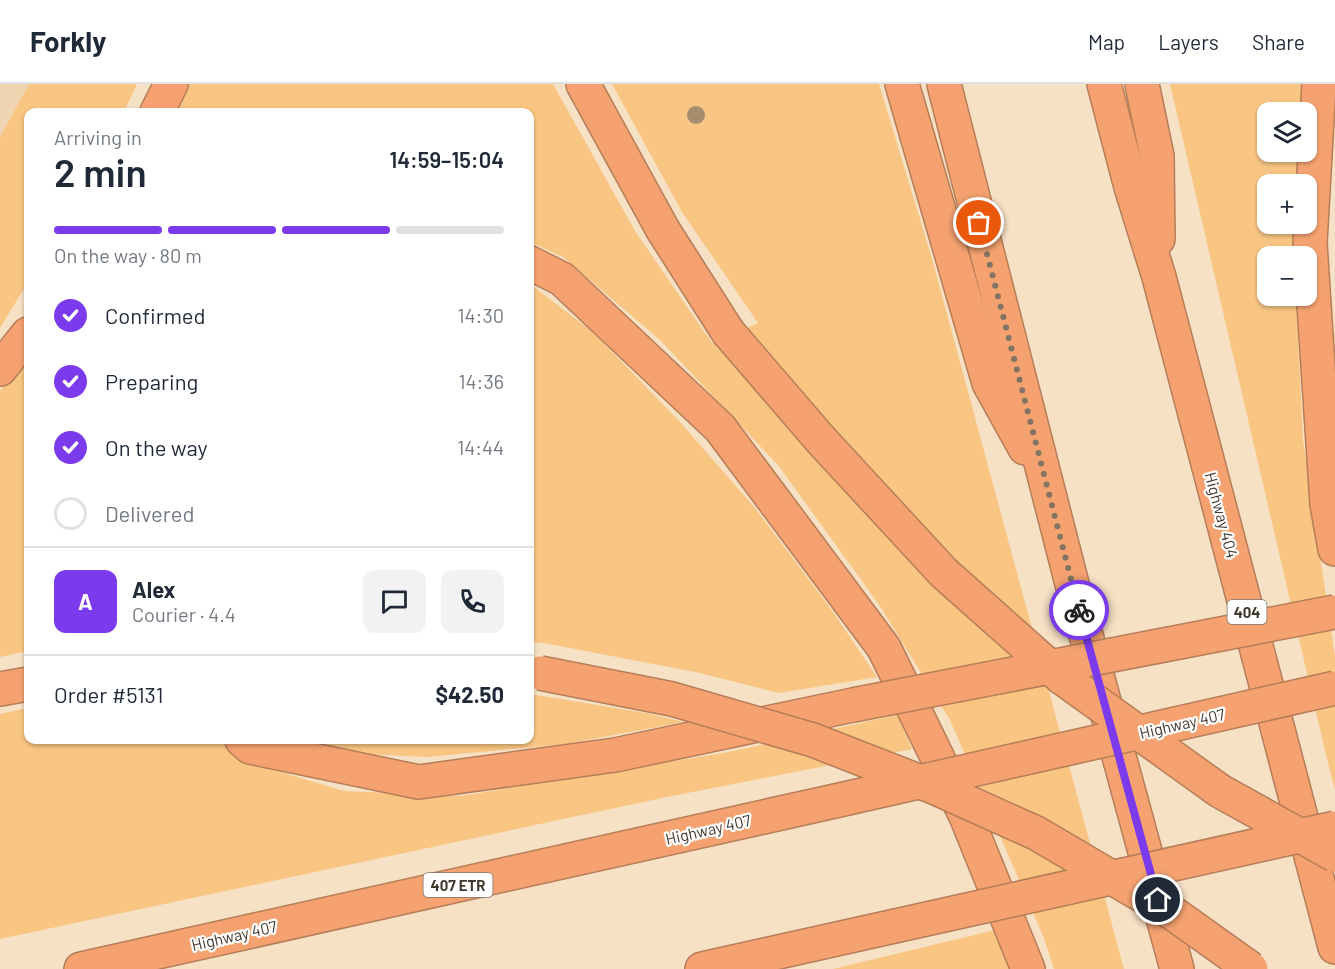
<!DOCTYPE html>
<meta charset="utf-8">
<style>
body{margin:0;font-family:Barlow,sans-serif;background:#f2f2f3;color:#1f2937;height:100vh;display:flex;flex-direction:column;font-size:22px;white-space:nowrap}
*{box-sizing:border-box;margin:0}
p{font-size:20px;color:#747a83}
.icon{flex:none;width:33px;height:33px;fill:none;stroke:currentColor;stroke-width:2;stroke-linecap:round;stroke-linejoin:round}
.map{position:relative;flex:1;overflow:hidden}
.details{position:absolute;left:24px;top:24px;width:510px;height:636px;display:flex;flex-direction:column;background:#fff;border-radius:12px;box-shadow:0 2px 4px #0004}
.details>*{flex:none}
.tools{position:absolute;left:1257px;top:18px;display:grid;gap:12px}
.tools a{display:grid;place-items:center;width:60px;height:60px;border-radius:12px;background:#fff;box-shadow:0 2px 4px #0004;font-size:30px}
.pin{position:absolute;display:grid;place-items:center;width:51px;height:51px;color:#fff;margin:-26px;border:3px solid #fff;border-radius:50%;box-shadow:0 2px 6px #0007}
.courier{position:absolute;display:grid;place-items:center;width:60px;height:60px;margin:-30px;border:4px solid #7c3aed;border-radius:50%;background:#fff;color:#222;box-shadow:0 2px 8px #0007}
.overview em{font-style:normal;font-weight:600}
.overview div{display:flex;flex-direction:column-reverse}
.overview{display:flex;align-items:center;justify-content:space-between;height:102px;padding:0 30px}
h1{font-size:39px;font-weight:600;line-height:45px}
.bar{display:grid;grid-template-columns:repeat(4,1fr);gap:9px 6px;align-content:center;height:72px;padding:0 30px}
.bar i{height:8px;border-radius:4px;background:#e0e1e3}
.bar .active{background:#7c3aed}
.bar p{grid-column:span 4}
.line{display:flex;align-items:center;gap:15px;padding:0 30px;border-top:2px solid #e0e1e3}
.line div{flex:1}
.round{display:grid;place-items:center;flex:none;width:63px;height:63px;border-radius:12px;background:#f2f2f3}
ol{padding:0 30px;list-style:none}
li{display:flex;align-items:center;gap:18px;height:66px}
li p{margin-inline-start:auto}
li .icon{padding:6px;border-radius:50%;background:#7c3aed;color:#fff;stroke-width:4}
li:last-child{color:#747a83}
li i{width:33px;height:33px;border:3px solid #e0e1e3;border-radius:50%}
header{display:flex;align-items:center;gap:36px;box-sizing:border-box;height:84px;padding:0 30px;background:#fff;border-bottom:2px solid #e0e1e3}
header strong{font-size:28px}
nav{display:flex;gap:33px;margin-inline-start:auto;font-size:21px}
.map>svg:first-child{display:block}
</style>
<header>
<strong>Forkly</strong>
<nav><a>Map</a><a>Layers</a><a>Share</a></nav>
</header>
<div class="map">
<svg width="1335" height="885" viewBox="0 0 1335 885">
<rect width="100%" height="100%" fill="#f7e1c5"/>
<polygon fill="#efd4b2" points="0,0 29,0 0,53"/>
<g fill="#f8c582">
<polygon points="29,0 137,0 124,28 28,28 28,198 0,244 0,53"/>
<polygon points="185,0 553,0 635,147 712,259 758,239 682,128 612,0 879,0 933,178 1124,885 1054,885 1044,854 950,636 880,522 778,381 660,256 563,173 530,158 530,28 174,28"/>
<polygon points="1170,0 1303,0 1301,28 1268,28 1268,68 1298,68 1295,100 1268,100 1268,140 1292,140 1294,172 1268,172 1268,212 1296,212 1303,356 1335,573 1335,706 1326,671"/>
<polygon points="530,200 593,248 680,338 755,424 833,528 877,593 779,609 700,589 544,559 530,558"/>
<polygon points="28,269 28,567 0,573 0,307"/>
<polygon points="530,610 646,629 684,638 566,660 427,673 365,670 322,663 301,656 530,656"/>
<polygon points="28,624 28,656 221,656 267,684 344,707 461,712 729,668 897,631 912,665 667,713 0,855 0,630"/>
<polygon points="999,845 1013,885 833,885"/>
</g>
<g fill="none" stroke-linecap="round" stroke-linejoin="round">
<defs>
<g id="motorway">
<polyline points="583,0 663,146 728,248"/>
<polyline points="902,0 989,299 1025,364"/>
<polyline points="944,0 1071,496 1177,885"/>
<polyline points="1104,0 1131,103 1159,193 1335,863"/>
<polyline points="1142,0 1157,72 1158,155"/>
<polyline points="1319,0 1310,159 1327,420 1335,465"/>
<polyline points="157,28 171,0"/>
<polyline points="530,179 562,195 720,344 884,564 966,732 1028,885"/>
<polyline points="0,285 28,250"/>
<polyline points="0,605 28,600"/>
<polyline points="242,656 250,663 419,698 615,671 853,621"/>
<polyline points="81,885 835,717"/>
<polyline points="702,885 895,842"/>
</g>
</defs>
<use href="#motorway" stroke="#b67d59" stroke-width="36"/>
<use href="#motorway" stroke="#f5a270" stroke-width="33"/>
<defs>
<g id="motorway-bridge">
<polyline points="728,248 821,356 944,489 1061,593 1220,707 1335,771"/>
<polyline points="540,589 672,615 813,656 936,704 1036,749 1174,830 1251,885"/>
<polyline points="853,621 1335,528"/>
<polyline points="835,717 1335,604"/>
<polyline points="895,842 1335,744"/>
</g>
</defs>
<use href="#motorway-bridge" stroke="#b67d59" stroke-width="36" stroke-linecap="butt"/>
<use href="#motorway-bridge" stroke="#f5a270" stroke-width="33"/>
</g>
<circle fill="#a68d6d" cx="696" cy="31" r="9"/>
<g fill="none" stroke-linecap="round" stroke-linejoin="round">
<polyline stroke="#817463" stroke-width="6" stroke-dasharray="0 10.8" points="979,139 1079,526"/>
<polyline stroke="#7c3aed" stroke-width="8" points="1079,526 1158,816"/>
</g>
<g text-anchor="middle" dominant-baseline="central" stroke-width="4.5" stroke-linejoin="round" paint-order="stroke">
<g fill="#fff" stroke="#7b746d" stroke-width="1.5">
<rect x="1227.5" y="516" width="39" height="24" rx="4.5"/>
<rect x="423.5" y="789" width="69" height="24" rx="4.5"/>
</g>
<g font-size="15" font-weight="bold" fill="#42392e">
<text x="1247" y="528">404</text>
<text x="458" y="801">407 ETR</text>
</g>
<g font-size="16" fill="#42392e" stroke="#fff">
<text transform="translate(1222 431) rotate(75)">Highway 404</text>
<text transform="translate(1182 639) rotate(-13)">Highway 407</text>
<text transform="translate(708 745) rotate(-13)">Highway 407</text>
<text transform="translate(234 851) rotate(-13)">Highway 407</text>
</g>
</g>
</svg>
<div class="tools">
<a><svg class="icon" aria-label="layers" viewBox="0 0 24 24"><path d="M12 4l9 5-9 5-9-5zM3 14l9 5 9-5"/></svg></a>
<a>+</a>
<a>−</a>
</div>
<div class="pin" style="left:979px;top:139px;background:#ea580c"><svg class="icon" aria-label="bag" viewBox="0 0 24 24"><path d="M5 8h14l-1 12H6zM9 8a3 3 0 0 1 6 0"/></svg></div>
<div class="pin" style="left:1158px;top:816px;background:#1f2937"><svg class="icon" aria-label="home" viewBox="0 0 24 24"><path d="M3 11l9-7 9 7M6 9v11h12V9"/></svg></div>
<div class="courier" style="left:1079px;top:526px"><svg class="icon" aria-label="bike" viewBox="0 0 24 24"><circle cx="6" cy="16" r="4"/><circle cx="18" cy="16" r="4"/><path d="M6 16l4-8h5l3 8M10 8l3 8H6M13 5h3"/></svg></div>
<section class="details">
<div class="overview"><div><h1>2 min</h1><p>Arriving in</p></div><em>14:59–15:04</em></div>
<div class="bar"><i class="active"></i><i class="active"></i><i class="active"></i><i></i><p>On the way · 80 m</p></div>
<ol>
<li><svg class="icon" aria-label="check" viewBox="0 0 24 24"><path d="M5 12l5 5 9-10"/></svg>Confirmed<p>14:30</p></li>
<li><svg class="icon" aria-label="check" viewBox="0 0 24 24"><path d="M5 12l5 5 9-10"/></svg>Preparing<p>14:36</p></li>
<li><svg class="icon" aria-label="check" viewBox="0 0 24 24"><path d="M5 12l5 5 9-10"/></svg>On the way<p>14:44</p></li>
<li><i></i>Delivered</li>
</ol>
<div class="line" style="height:108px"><b class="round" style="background:#7c3aed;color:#fff">A</b><div><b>Alex</b><p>Courier · 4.4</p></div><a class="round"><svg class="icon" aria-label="chat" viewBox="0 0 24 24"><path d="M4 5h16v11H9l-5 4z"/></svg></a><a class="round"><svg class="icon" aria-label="phone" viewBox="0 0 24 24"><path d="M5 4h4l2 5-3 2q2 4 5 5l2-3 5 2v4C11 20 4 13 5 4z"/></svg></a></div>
<div class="line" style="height:78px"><div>Order #5131</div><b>$42.50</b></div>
</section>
</div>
